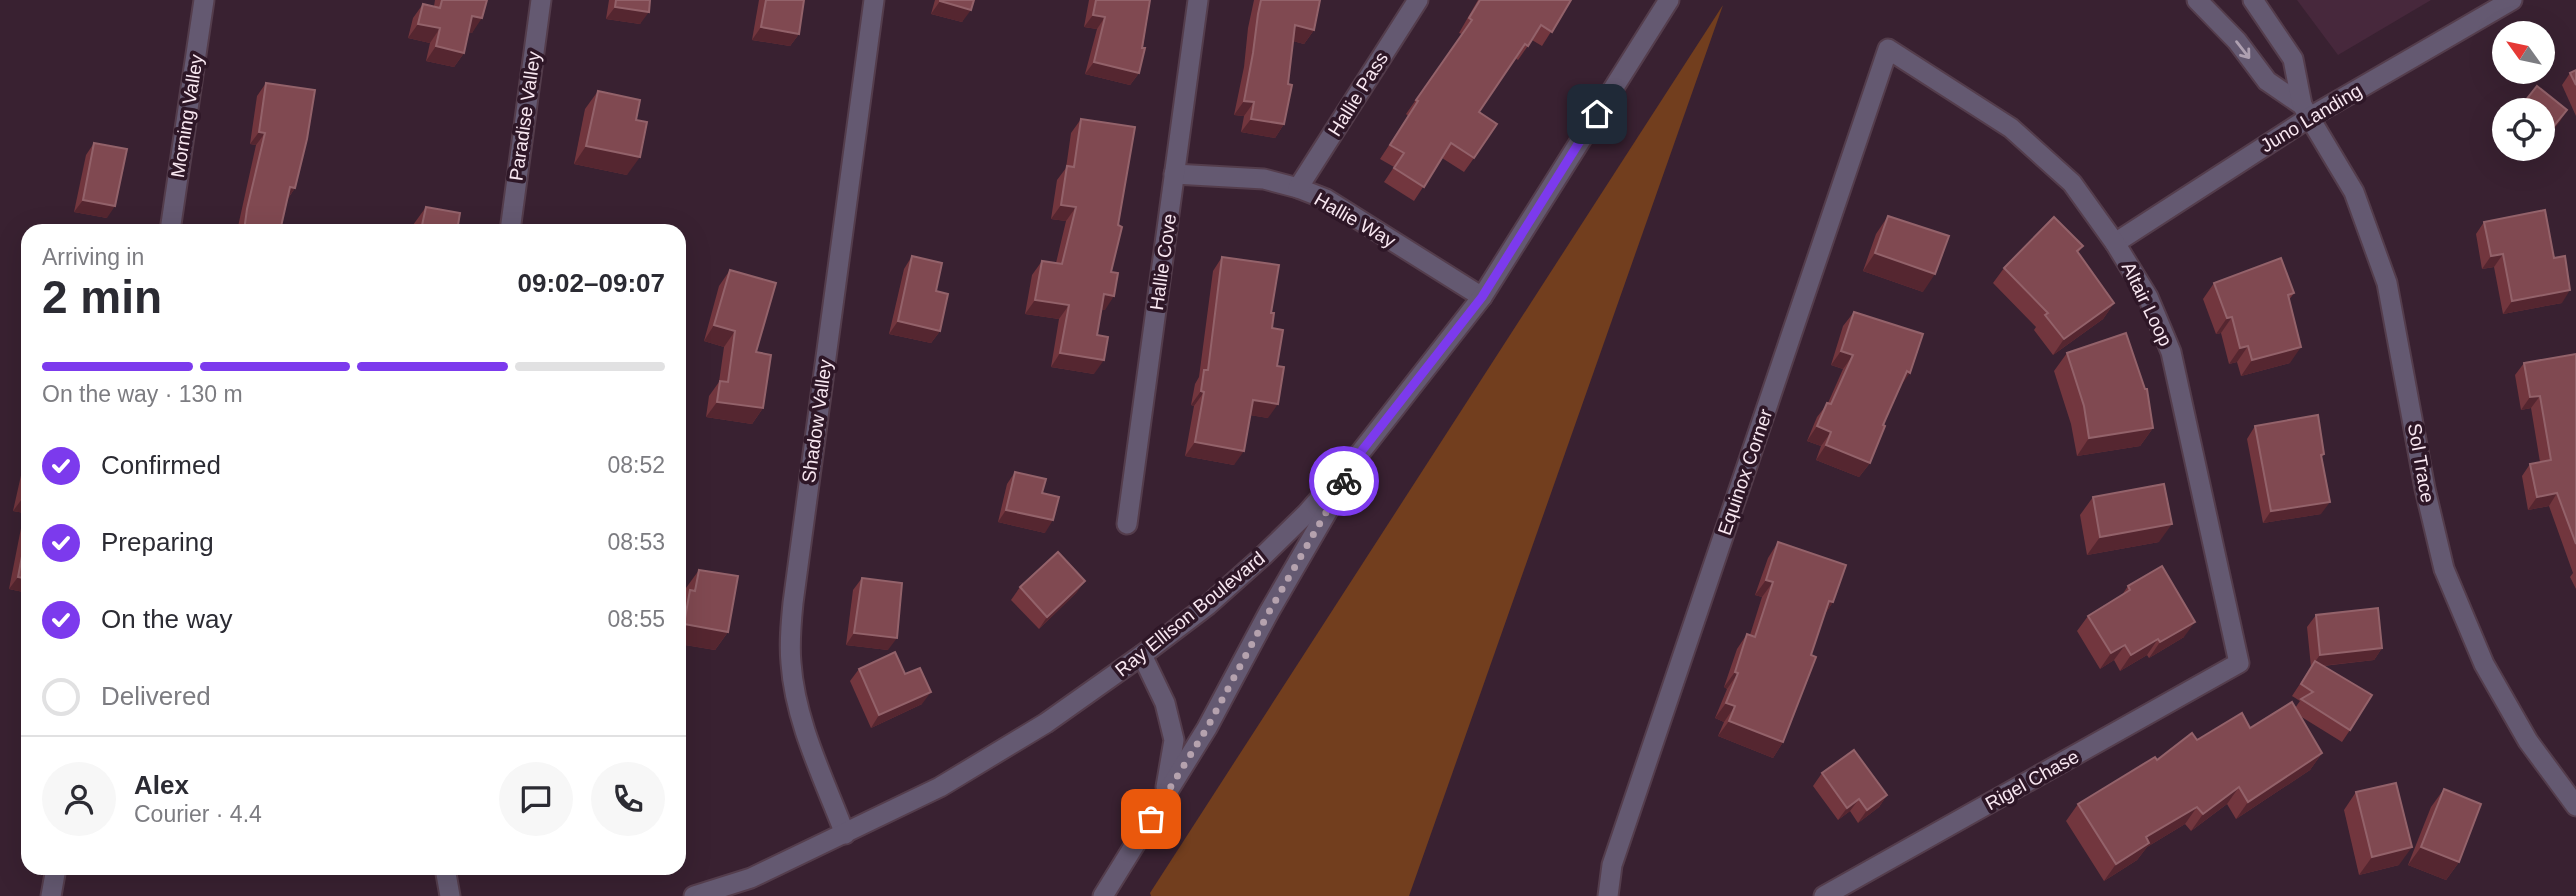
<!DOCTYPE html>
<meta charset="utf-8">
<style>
body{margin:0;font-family:Helvetica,sans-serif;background:#f7f7f7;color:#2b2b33;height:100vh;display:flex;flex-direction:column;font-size:26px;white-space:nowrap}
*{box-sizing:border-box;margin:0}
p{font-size:23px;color:#7c7c81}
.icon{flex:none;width:38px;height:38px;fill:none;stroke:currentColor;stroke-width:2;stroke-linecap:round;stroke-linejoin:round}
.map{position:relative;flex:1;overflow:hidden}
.drawer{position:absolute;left:21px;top:224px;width:665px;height:651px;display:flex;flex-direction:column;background:#fff;border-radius:21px;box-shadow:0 7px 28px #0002}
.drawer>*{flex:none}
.needle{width:46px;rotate:303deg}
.fabs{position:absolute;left:2492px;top:21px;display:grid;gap:14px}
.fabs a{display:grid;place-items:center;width:63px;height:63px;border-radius:50%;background:#fff;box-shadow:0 7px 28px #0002;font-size:35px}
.pin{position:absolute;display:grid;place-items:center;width:60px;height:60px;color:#fff;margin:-30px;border-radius:14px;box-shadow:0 4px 10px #0006}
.courier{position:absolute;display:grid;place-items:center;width:70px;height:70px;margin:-35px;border:5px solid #7c3aed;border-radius:50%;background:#fff;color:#222;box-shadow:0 2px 9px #0007}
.summary em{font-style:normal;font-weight:700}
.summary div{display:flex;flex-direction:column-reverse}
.summary{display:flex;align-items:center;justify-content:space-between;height:119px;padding:0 21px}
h1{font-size:46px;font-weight:700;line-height:52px}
.bar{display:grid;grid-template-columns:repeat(4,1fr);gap:10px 7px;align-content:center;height:84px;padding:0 21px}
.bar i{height:9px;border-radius:5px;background:#e1e1e2}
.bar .on{background:#7c3aed}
.bar p{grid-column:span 4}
.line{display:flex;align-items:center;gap:18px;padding:0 21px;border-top:2px solid #e1e1e2}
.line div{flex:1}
.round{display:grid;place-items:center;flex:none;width:74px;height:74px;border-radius:37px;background:#f7f7f7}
ol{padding:0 21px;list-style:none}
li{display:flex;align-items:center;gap:21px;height:77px}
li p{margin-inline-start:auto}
li .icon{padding:7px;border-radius:50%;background:#7c3aed;color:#fff;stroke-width:4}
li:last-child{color:#7c7c81}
li i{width:38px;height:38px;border:4px solid #e1e1e2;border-radius:50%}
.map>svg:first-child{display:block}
</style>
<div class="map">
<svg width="2576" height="896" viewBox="0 0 2576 896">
<rect width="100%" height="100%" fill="#392131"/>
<polygon fill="#47283c" points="2297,0 2431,0 2338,55"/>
<polygon fill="#723e1e" points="1723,5 1409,896 1151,896 1150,893"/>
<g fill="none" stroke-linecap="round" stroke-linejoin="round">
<defs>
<g id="minor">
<polyline points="2197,0 2237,41 2267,81 2302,105 2354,192 2387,283 2425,489 2444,569 2484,664 2528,741 2576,806"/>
<polyline points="2253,0 2293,59 2302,105"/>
<polyline points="1174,174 1264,179 1298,188 1326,199 1482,297"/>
<polyline points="1298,188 1418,0"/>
<polyline points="170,231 204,0"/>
<polyline points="510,231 541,0"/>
<polyline points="2115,243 2310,117 2512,0"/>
<polyline points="1127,524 1198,0"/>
<path d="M845 834C824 779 795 722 791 663 789 643 791 623 793 603L874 0"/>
<polyline points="445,868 450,896"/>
<polyline points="51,896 56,868"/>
<polyline points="1608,896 1612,865 1888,49 2011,128 2072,183 2115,243 2148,297 2171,352 2239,663 1824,896"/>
</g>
<g id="tertiary">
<polyline points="1142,655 1165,703 1174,740 1166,787"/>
<polyline points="694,896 751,878 940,787 1046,723 1142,655 1208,605 1263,556 1306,514 1360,453 1482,297 1669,0"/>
<polyline points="1103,896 1207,728 1269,612 1342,486"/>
</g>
</defs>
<use href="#minor" stroke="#543d4c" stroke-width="23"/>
<use href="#tertiary" stroke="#543d4c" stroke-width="23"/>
<use href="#minor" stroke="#645971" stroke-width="19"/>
<use href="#tertiary" stroke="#645971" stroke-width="19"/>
</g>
<g fill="#72363e">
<polygon points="435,0 487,0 472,33 469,32 464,53 454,67 426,61 430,43 408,38 413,18 423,4 434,6"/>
<polygon points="609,0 650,0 640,24 606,19"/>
<polygon points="759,0 804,0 799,34 790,46 752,40"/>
<polygon points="935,0 974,0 962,22 931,14"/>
<polygon points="1089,0 1150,0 1139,73 1130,85 1085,74 1097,29 1084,27"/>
<polygon points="1254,0 1320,0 1314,30 1304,44 1293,41 1284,124 1275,138 1241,132 1244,116 1234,115 1244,67 1248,28"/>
<polygon points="1478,0 1571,0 1542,46 1532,40 1518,60 1515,58 1479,112 1474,158 1464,172 1442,158 1414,201 1384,182 1394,167 1380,159 1408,116 1406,114 1462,34 1459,33"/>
<polygon points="2576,70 2576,116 2562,85 2570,73"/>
<polygon points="266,83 295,188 287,200 280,231 237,231 256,145 250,144 257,96"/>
<polygon points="598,91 636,120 627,175 574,164 585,109"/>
<polygon points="1081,119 1118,225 1105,310 1101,309 1097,335 1094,374 1051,367 1059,319 1025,314 1032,275 1042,261 1056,263 1066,221 1051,219 1057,180 1066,168 1071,133"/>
<polygon points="94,143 107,218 74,212 86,155"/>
<polygon points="426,207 457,231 400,231 403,227 412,228 413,225"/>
<polygon points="1888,216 1923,292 1863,271 1876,234"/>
<polygon points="2484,222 2554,258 2562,303 2503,314 2494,267 2482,269 2476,234"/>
<polygon points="2083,246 2078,253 2114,303 2103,319 2053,355 2034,330 2036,327 1993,283 2004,268"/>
<polygon points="912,256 940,331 931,343 889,334 904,269"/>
<polygon points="1222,257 1271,313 1272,328 1268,418 1250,415 1234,465 1185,456 1194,406 1191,405 1195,384 1199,377 1213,271"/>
<polygon points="730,270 756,352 763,408 752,424 706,417 709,396 719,382 724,347 704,341 719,286"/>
<polygon points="2214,283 2294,293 2289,300 2290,363 2241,376 2237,362 2229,364 2221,333 2216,334 2203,299"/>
<polygon points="1854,312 1900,387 1883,425 1870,463 1859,477 1816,460 1821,446 1807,441 1817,417 1828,403 1843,369 1831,365 1843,326"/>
<polygon points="2067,353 2145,389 2153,428 2140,446 2077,456 2071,424 2054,371"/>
<polygon points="2576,354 2576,589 2570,577 2573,573 2549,506 2528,510 2522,476 2530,464 2540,462 2531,408 2521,410 2515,375 2524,363"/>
<polygon points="2255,426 2324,454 2321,458 2321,514 2263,523 2247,439"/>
<polygon points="28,462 28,593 9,589 24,513 13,511 22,471"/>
<polygon points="1015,472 1042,493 1045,533 998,522 1007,484"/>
<polygon points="2093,497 2159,542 2087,555 2080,515"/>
<polygon points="1778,542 1833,602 1824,615 1783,742 1773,758 1718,736 1724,722 1715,718 1727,689 1724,687 1737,649 1747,634 1750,635 1762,597 1755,595 1768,558"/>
<polygon points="699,570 728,632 715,650 679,644 679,607 684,599 686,588"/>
<polygon points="862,578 888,650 846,645 853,590"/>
<polygon points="1085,581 1076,593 1039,629 1011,600 1020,587"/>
<polygon points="2128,586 2184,637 2149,658 2147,655 2120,671 2114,660 2100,669 2077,631 2088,616 2122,595"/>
<polygon points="2316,615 2382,648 2374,660 2323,666 2350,730 2342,742 2300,716 2322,753 2310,770 2236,819 2227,804 2191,831 2185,824 2147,847 2137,860 2104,881 2066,821 2078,804 2157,760 2197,740 2250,728 2295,708 2300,701 2292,696 2311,667 2307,627"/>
<polygon points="859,669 905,674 922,704 871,728 850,681"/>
<polygon points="1822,773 1887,795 1879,807 1858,823 1850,811 1838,820 1813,786"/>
<polygon points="2444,789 2459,862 2446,880 2408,865 2431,807"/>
<polygon points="2356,792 2399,865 2359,875 2344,810"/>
</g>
<g fill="#552630">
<polygon points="940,1 971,10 962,22 931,14"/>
<polygon points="615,7 649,12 640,24 606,19"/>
<polygon points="1093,15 1105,17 1097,29 1084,27"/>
<polygon points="472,16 482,18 472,33 462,31"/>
<polygon points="418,24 440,28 430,43 408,38"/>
<polygon points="1295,25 1314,30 1304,44 1286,39"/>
<polygon points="761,27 799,34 790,46 752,40"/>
<polygon points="436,46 464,53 454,67 426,61"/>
<polygon points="1094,62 1139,73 1130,85 1085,74"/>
<polygon points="1244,101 1254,102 1244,116 1234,115"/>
<polygon points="2567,110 2559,123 2543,142 2545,137"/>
<polygon points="1251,119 1284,124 1275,138 1241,132"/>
<polygon points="259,132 265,133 256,145 250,144"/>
<polygon points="586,146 640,157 627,175 574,164"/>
<polygon points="290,187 295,188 286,201"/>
<polygon points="83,200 115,206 107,218 74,212"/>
<polygon points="1061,205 1076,207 1066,221 1051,219"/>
<polygon points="1875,253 1935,274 1923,292 1863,271"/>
<polygon points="2503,254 2494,267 2482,269 2491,256"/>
<polygon points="2570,290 2562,303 2503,314 2512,301"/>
<polygon points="1104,294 1114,296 1105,310 1094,308"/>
<polygon points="1035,300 1069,305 1059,319 1025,314"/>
<polygon points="2114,303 2103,319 2053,355 2064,339"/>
<polygon points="2232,317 2221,333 2216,334 2227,318"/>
<polygon points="898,321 940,331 931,343 889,334"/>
<polygon points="714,325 735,331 724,347 704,341"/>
<polygon points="2248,346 2237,362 2229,364 2240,348"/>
<polygon points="2301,347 2290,363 2241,376 2252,360"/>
<polygon points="1841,351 1853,355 1843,369 1831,365"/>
<polygon points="1060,353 1104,360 1094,374 1051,367"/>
<polygon points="1907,371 1910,373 1900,387"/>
<polygon points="1201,391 1204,392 1194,406 1191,405"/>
<polygon points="2540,396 2531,408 2521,410 2530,397"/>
<polygon points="1253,400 1278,404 1268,418 1243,414"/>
<polygon points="717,402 763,408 752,424 706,417"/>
<polygon points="1817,426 1831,432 1821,446 1807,441"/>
<polygon points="2153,428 2140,446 2077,456 2089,438"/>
<polygon points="1195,442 1244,451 1234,465 1185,456"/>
<polygon points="1826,445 1870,463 1859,477 1816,460"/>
<polygon points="2557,493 2549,506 2528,510 2537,497"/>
<polygon points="22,499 28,500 28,508 24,513 13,511"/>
<polygon points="2330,502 2321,514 2263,523 2271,511"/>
<polygon points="1006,510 1053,520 1045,533 998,522"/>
<polygon points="2172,524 2159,542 2087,555 2100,537"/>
<polygon points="18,577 28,579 28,593 9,589"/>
<polygon points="1766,580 1773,582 1762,597 1755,595"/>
<polygon points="1085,581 1076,593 1039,629 1047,617"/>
<polygon points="1829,601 1833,602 1823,617"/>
<polygon points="2195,622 2184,637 2149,658 2160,642"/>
<polygon points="684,624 728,632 715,650 679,644 679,632"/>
<polygon points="854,633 897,638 888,650 846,645"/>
<polygon points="2158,639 2147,655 2120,671 2131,655"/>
<polygon points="2125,645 2114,660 2100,669 2111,653"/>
<polygon points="2382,648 2374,660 2311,667 2320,655"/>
<polygon points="1735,672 1738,673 1727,689 1724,687"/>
<polygon points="931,692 922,704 871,728 879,715"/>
<polygon points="1726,703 1735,706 1724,722 1715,718"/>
<polygon points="1729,721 1783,742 1773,758 1718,736"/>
<polygon points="2322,753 2310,770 2236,819 2248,802"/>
<polygon points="2239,787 2227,804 2191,831 2203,814"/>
<polygon points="1887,795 1879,807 1858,823 1867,810"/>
<polygon points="1859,799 1850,811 1838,820 1847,808"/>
<polygon points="2197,807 2185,824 2147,847 2137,860 2104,881 2116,864 2146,837"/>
<polygon points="2412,847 2399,865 2359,875 2372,857"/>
<polygon points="2421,847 2459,862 2446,880 2408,865"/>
</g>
<g fill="#804951" stroke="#93626a" stroke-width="2">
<polygon points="442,0 487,0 482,18 472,16 464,53 436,46 440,28 418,24 423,4 440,8"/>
<polygon points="616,0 650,0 649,12 615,7"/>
<polygon points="766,0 804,0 799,34 761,27"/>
<polygon points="940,0 974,0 971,10 940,1"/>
<polygon points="1096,0 1150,0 1142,48 1145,48 1139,73 1094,62 1105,17 1093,15"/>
<polygon points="1261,0 1320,0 1314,30 1295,25 1288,84 1292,85 1284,124 1251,119 1254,102 1244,101 1253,53 1258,14"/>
<polygon points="1480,0 1571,0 1552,32 1541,25 1528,46 1525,44 1479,112 1497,124 1474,158 1451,143 1424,187 1394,168 1404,153 1390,145 1418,101 1416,100 1472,20 1469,18"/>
<polygon points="2576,70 2576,85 2570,73"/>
<polygon points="266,83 315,90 307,139 295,188 290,187 280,231 244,231 247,209 265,133 259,132"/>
<polygon points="2537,86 2567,110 2545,137 2543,135 2543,110 2518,110"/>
<polygon points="598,91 640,100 636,120 647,122 640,157 586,146"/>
<polygon points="1081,119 1135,127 1118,225 1122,227 1111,272 1118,273 1114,296 1104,294 1097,335 1108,337 1104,360 1060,353 1069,305 1035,300 1042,261 1062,264 1076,207 1061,205 1067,166 1074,167"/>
<polygon points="94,143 127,149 115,206 83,200"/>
<polygon points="426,207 460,213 457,231 402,231 403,227 421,230"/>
<polygon points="2545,210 2554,258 2565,256 2570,290 2512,301 2503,254 2491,256 2484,222"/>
<polygon points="1888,216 1949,236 1935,274 1875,253"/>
<polygon points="2054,217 2083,246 2077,251 2114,303 2064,339 2045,315 2048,313 2004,268"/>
<polygon points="912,256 942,263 936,291 948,294 940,331 898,321"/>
<polygon points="1222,257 1279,265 1271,313 1274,313 1272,328 1283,330 1277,366 1284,367 1278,404 1253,400 1244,451 1195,442 1204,392 1201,391 1204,370 1208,370"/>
<polygon points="2281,258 2294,293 2288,295 2301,347 2252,360 2248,346 2240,348 2232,317 2227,318 2214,283"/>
<polygon points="730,270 776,283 756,352 771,355 763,408 717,402 720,381 728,382 735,331 714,325"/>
<polygon points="1854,312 1923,334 1910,373 1907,371 1883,425 1885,426 1870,463 1826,445 1831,432 1817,426 1827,403 1831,404 1853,355 1841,351"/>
<polygon points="2126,333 2145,389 2147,389 2153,428 2089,438 2084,406 2067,353"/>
<polygon points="2576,354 2576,544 2557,493 2537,497 2530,464 2551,460 2540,396 2530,397 2524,363"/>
<polygon points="2318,415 2324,454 2321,455 2330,502 2271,511 2255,426"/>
<polygon points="28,469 28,500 22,499"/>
<polygon points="1015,472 1046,479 1042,493 1059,497 1053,520 1006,510"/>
<polygon points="2164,484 2172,524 2100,537 2093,497"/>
<polygon points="28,525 28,579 18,577"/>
<polygon points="1778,542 1846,565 1833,602 1829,601 1811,655 1816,657 1783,742 1729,721 1735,706 1726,703 1738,673 1735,672 1747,634 1755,637 1773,582 1766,580"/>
<polygon points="1058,552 1085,581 1047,617 1020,587"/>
<polygon points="2162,566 2195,622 2160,642 2158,639 2131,655 2125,645 2111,653 2088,616 2130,590 2128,586"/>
<polygon points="699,570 738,576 728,632 684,624 690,590 695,591"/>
<polygon points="862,578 902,583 897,638 854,633"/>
<polygon points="2378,608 2382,648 2320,655 2316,615"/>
<polygon points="895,652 905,674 920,668 931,692 879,715 859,669"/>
<polygon points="2315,661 2372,695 2350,730 2301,699 2313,692 2301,684"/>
<polygon points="2292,702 2322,753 2248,802 2239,787 2203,814 2197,807 2146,837 2149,843 2116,864 2078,804 2155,757 2157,760 2192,733 2197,740 2242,713 2250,728"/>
<polygon points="1854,750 1887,795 1867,810 1859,799 1847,808 1822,773"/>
<polygon points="2396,783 2412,847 2372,857 2356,792"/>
<polygon points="2444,789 2481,804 2459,862 2421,847"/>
</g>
<defs><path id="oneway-shaft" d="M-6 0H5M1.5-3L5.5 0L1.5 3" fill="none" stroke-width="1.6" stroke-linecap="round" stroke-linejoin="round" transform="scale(1.75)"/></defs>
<use stroke="#aea0b1" href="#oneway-shaft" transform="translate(2243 50) rotate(52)"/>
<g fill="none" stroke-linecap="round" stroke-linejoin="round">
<polyline stroke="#b5a2ae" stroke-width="7" stroke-dasharray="0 12.6" points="1151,819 1207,728 1269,612 1344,481"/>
<polyline stroke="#7c3aed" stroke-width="9" points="1344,481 1360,453 1482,297 1597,114"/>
</g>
<g text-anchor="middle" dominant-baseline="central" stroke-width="7" stroke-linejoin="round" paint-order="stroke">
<g font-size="19" fill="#f8e7f1" stroke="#2e1727">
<text transform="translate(1358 94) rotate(-58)">Hallie Pass</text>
<text transform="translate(187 116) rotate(-81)">Morning Valley</text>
<text transform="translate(525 116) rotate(-82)">Paradise Valley</text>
<text transform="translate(2311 118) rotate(-31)">Juno Landing</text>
<text transform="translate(1355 220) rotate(30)">Hallie Way</text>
<text transform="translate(1163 262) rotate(-82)">Hallie Cove</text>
<text transform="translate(2147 304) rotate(64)">Altair Loop</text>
<text transform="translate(817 421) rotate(-82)">Shadow Valley</text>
<text transform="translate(2421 463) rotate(80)">Sol Trace</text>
<text transform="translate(1745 472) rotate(-71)">Equinox Corner</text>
<text transform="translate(1190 614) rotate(-39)">Ray Ellison Boulevard</text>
<text transform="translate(2032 780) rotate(-29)">Rigel Chase</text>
</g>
</g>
</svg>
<div class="fabs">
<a><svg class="needle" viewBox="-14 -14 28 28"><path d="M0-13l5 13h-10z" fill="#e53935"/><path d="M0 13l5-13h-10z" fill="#7c7c81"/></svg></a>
<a><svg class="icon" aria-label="locate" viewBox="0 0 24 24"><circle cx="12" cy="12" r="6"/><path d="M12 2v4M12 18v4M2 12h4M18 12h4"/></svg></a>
</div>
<div class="pin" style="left:1151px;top:819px;background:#ea580c"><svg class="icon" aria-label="bag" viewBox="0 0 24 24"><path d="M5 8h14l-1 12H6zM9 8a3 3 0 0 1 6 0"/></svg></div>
<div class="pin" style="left:1597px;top:114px;background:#1f2937"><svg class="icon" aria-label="home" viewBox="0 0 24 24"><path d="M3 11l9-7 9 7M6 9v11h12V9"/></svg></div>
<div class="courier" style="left:1344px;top:481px"><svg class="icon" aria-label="bike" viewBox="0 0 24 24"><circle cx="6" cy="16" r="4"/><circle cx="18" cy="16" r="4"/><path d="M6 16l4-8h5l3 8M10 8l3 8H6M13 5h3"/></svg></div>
<section class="drawer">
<div class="summary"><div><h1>2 min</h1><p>Arriving in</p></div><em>09:02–09:07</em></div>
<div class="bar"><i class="on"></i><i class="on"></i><i class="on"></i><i></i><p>On the way · 130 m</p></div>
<ol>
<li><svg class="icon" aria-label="check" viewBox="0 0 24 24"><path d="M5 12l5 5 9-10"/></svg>Confirmed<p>08:52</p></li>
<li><svg class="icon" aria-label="check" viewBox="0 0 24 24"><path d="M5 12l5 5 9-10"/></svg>Preparing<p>08:53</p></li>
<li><svg class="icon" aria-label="check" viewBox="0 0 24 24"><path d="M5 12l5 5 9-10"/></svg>On the way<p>08:55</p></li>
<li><i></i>Delivered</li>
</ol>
<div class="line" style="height:126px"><a class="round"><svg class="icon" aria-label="person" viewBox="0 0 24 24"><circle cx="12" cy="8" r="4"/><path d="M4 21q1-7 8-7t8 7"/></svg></a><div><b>Alex</b><p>Courier · 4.4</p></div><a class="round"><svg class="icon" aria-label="chat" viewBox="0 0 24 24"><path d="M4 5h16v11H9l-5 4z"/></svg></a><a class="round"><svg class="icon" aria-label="phone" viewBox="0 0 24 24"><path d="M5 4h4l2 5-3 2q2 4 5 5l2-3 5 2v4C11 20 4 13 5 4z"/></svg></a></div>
</section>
</div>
